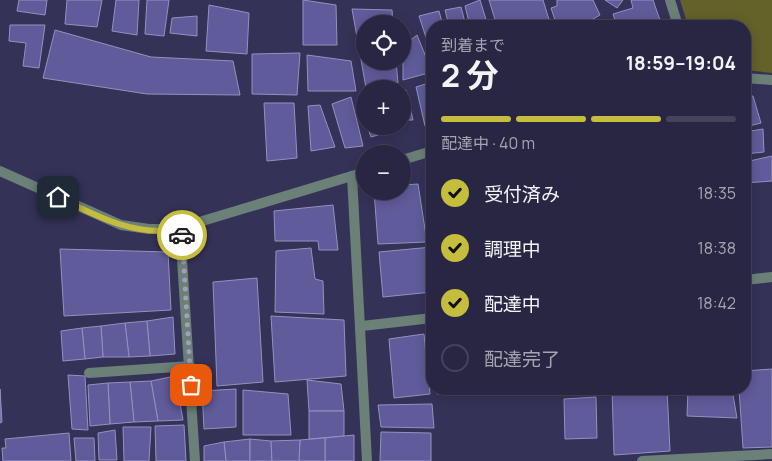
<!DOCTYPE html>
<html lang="ja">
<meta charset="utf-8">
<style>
body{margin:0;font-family:Manrope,"Noto Sans JP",sans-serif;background:#34324d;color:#f1f3f6;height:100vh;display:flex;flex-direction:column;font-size:19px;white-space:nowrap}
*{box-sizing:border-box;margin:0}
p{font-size:16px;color:#a5a5b2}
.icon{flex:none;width:28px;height:28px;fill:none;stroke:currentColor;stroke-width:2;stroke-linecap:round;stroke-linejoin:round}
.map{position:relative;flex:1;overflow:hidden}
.panel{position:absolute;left:426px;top:20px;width:325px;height:375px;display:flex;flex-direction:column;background:#282642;border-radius:20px;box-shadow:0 2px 12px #0003,0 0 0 1px #44435b}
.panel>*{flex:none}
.buttons{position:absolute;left:356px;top:15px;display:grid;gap:10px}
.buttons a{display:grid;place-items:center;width:55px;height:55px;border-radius:50%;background:#282642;box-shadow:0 2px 12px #0003,0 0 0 1px #44435b;font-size:25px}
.pin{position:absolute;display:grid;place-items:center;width:42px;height:42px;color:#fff;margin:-21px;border-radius:10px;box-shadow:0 2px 8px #0006}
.courier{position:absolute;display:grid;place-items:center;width:50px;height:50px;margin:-25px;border:4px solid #c4bd3e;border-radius:50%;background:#fff;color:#222;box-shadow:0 1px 6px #0007}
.summary em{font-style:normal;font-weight:700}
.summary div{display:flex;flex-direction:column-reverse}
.summary{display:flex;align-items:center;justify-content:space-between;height:85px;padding:0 15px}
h1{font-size:32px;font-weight:700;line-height:38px}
.bar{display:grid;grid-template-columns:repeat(4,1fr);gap:8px 5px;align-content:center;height:60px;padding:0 15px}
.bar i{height:6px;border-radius:4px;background:#44435b}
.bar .on{background:#c4bd3e}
.bar p{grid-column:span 4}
ol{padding:0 15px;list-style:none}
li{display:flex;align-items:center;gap:15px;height:55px}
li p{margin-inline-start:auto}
li .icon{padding:5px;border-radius:50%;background:#c4bd3e;color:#111;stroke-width:4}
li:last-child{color:#a5a5b2}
li i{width:28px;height:28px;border:2px solid #44435b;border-radius:50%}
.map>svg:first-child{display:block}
</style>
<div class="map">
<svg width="772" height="461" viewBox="0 0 772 461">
<rect width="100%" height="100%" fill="#353258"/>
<polygon fill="#646129" points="680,0 772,0 772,73 745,70 745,26 688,26"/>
<g fill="#605b9a" stroke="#9392bf">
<polygon points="19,0 47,0 45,15 17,11"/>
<polygon points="67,0 102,0 97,27 65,24"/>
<polygon points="116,0 139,0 137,35 112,31"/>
<polygon points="147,0 169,0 164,36 145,34"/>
<polygon points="303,0 336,5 337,45 303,45"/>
<polygon points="480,0 488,26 470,26 465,6"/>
<polygon points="489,0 543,0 551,26 497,26"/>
<polygon points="557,0 593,0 600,15 586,23 557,26 551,8 557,6"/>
<polygon points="605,0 623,0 617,8"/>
<polygon points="631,0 653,0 661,23 657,24 657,26 617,26 613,14 633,8"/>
<polygon points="209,5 249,13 247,54 206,51"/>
<polygon points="461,7 466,26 449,26 445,10"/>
<polygon points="352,9 392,10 393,24 365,24 365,61 396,61 398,83 366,88"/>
<polygon points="439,11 443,26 432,26 432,56 419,16"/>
<polygon points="197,16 197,36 170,33 172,18"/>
<polygon points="10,25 45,25 39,68 23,66 26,43 9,41"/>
<polygon points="55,30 151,57 233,61 240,95 147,94 43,78"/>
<polygon points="417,35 432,72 403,80 403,46"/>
<polygon points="300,53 297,95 252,94 252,54"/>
<polygon points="307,55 351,61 356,91 308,91"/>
<polygon points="432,82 432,125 425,126 416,87"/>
<polygon points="406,90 413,120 402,120 402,91"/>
<polygon points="745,96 753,96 761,123 745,127"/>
<polygon points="351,97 363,146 345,148 332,104"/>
<polygon points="365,100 365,120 359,102"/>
<polygon points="264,103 294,103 297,158 267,161"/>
<polygon points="320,105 335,147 311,151 308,106"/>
<polygon points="367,126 391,126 392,131 371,137"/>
<polygon points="763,129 764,152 745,154 745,132"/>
<polygon points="772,156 772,181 745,183 745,162"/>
<polygon points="418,184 427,242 378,244 374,191 402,191 402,185"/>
<polygon points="333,205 338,250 319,250 318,241 275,241 274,211"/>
<polygon points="745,217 748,243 745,243"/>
<polygon points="432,247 432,292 383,297 379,252"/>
<polygon points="311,248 315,279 323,281 324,314 275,312 276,251"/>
<polygon points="60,249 168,252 171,310 64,316"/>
<polygon points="257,278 263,382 217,386 213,282"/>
<polygon points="271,316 344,320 346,376 275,382"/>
<polygon points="173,317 175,354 150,356 147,321"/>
<polygon points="147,321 150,356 129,357 125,323"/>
<polygon points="125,323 129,357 103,357 101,326"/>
<polygon points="101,326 103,357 85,359 82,328"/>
<polygon points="82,328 85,359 63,361 61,331"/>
<polygon points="424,334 430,394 394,398 389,339"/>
<polygon points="772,369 772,447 743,448 739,389 745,389 745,371"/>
<polygon points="68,375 85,376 88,430 72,429"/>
<polygon points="175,376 183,420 158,421 151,381"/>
<polygon points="307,380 341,384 344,411 309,411"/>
<polygon points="151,381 158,421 134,422 130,382"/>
<polygon points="130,382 134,422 110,424 108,383"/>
<polygon points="108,383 110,424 90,426 88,385"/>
<polygon points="0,389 2,422 0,423"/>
<polygon points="236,389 236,427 204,429 202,391"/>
<polygon points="436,389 456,389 457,392 437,394"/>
<polygon points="466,389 489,389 490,391 466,393"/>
<polygon points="552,389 588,389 588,390 552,394"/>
<polygon points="612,389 667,389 670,451 614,455"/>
<polygon points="688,389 732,389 737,418 687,416"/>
<polygon points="243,390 288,394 291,435 243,435"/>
<polygon points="596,397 597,438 565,439 564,399"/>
<polygon points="432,404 434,428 381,427 378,405"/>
<polygon points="309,411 344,411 344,436 309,439"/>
<polygon points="184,425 186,461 156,461 155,426"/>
<polygon points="123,427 151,427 149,461 124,461"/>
<polygon points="115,430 117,460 99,460 98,433"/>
<polygon points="381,432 431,433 431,461 380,461"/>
<polygon points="69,433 71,461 3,461 2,448 6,448 5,439"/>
<polygon points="354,435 354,461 325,461 325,438"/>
<polygon points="74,438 94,438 95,461 76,461"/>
<polygon points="325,438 325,461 299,461 300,440"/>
<polygon points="250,439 250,461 226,461 224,442"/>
<polygon points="250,439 271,441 272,461 250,461"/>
<polygon points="300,440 299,461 272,461 271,441"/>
<polygon points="224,442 226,461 204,461 204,446"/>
</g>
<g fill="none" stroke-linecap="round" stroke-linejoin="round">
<g stroke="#6b8177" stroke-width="10">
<polyline points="670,0 678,26"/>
<polyline points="745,78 772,80"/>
<polyline points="402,160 432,151"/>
<polyline points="0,171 121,225 149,229 176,229 365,172"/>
<polyline points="352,176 367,461"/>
<polyline points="180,228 195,461"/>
<polyline points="745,280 772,277"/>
<polyline points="362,326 432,318"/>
<polyline points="89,373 190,366"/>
<polyline points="642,461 772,454"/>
</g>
</g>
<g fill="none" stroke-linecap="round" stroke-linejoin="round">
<polyline stroke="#9f9ebb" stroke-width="5" stroke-dasharray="0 9" points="182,235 191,385"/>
<path stroke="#c4bd3e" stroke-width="6" d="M58 197C94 215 139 239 180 228L182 235"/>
</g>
</svg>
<div class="buttons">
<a><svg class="icon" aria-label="locate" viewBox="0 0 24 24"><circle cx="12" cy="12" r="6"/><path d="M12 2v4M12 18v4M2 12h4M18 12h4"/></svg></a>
<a>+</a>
<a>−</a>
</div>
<div class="pin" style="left:191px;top:385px;background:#ea580c"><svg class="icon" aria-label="bag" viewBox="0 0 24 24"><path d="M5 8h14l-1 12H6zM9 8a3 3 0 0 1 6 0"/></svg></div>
<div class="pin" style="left:58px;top:197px;background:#1f2937"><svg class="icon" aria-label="home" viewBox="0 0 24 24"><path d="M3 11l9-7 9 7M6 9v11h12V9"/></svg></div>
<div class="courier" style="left:182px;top:235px"><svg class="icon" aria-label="car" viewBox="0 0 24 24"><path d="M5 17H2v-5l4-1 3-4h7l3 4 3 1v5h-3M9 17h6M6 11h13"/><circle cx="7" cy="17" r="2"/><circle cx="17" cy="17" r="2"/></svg></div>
<section class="panel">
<div class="summary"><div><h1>2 分</h1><p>到着まで</p></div><em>18:59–19:04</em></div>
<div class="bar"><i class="on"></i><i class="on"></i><i class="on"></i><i></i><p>配達中 · 40 m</p></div>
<ol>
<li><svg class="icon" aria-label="check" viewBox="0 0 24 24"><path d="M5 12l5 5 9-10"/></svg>受付済み<p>18:35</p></li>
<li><svg class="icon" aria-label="check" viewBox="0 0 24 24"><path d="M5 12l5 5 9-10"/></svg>調理中<p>18:38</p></li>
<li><svg class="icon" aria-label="check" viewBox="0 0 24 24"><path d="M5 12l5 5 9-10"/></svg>配達中<p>18:42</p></li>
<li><i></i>配達完了</li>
</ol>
</section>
</div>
